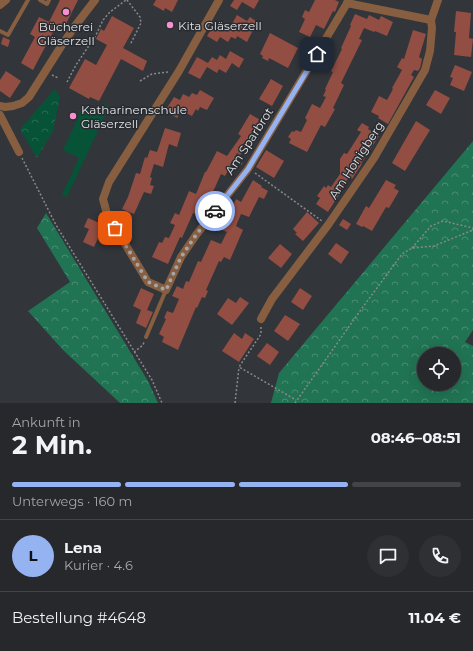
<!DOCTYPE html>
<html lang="de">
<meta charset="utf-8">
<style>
body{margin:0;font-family:Montserrat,sans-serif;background:#2e3034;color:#f1f3f6;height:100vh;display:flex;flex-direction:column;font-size:15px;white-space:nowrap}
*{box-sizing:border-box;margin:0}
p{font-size:13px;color:#a4a6a9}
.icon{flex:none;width:22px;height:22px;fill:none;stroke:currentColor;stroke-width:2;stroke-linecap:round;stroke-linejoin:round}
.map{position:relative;height:403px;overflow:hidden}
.side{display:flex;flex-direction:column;background:#26282c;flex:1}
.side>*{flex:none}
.fabs{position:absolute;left:417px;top:347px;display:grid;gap:8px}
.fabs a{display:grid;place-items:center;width:44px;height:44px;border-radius:50%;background:#26282c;box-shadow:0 4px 16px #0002,0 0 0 1px #424448;font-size:20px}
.pin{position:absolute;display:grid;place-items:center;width:34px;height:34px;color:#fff;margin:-17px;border-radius:8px;box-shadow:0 2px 6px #0006}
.courier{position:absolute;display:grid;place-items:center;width:40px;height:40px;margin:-20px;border:3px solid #95b2f1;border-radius:50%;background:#fff;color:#222;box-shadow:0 1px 5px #0007}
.summary em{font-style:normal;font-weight:700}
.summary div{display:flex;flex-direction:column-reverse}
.summary{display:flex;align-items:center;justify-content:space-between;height:68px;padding:0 12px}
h1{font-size:26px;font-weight:700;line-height:30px}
.bar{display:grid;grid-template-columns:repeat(4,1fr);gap:6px 4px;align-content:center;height:48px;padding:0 12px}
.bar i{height:5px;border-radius:3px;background:#424448}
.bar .selected{background:#95b2f1}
.bar p{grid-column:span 4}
.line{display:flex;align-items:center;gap:10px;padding:0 12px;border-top:1px solid #424448}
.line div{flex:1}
.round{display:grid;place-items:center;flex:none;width:42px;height:42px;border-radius:21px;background:#2e3034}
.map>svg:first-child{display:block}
</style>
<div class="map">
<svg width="473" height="403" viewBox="0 0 473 403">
<defs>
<pattern id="forest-crowns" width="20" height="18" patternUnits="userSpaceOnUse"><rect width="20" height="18" fill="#207353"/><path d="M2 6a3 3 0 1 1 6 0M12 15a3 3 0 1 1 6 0" fill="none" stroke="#4b8d74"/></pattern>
<pattern id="park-crowns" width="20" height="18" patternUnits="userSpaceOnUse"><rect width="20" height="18" fill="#065338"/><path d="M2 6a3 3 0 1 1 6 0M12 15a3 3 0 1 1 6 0" fill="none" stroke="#2a6b55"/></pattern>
</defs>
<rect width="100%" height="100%" fill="#32353a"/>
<polygon fill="#065338" points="104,104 109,107 67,197 62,195 79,158 63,150 83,107 99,115"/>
<g fill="url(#forest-crowns)" fill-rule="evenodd">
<path d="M473 141V330L465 342 473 346V403H271L279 373ZM424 354H454V384H424Z"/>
<polygon points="46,213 148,381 158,403 120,403 63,350 28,311 70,282 37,228"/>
</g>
<polygon fill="url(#park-crowns)" points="55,89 60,97 53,131 37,158 20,129"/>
<g fill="#934e43">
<polygon points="60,0 78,0 66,24 63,23 60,29 57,27 54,33 53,32 33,70 21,63 35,37 30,34 39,17 49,22"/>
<polygon points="156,0 178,0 172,12 165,8 164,11 153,5"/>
<polygon points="234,0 259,0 254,9 242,2 237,10 230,6"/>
<polygon points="315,0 335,0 339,2 335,12 333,11 324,29 316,25 310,37 299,32 305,19 302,17 305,10 309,12"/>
<polygon points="456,11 471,13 469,38 473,39 471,57 454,55 456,32 454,32"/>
<polygon points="355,14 367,19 369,15 379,20 381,16 393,22 387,36 375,31 374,32 364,28 359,39 362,40 341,83 344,85 333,108 335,109 325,127 321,125 307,152 289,143 291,139 288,137 292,131 294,132 296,130 301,132 307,120 305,118 312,104 320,108 326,97 323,96 326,90 325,89 333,72 331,71 342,49 341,48 351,26 350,25"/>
<polygon points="237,15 247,21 250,17 257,22 247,42 237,36 236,39 231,37 228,42 220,37 217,42 207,36 214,24 222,29 225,24 230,27"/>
<polygon points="112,16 134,28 123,48 147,61 143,71 121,59 99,101 90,97 89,99 69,88 85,59 96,65 107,45 96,39 101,29 104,31"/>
<polygon points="413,30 426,34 419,57 422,59 420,68 418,71 414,70 411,75 414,77 388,124 378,118 379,116 371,112 379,96 387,100 393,89 392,88 402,70 397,67 402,58 404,59"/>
<polygon points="270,33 298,48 288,68 269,58 268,61 262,58 263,56 260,54"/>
<polygon points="3,37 10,40 8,47 1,44"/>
<polygon points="230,51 244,59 239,68 232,63 226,73 219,69 217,73 207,67 200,79 188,73 197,57 208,63 212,57 217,60 220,55 226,59"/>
<polygon points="455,65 472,72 464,91 450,85 453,78 450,77"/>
<polygon points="6,71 21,81 10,98 0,91 0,80"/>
<polygon points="271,79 283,86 272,106 259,99"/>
<polygon points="200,90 214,98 207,110 200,107 198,111 196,109 192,116 182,111 177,118 165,111 174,97 180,100 183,94 189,97 192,93 197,95"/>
<polygon points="435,90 450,98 441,114 426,105"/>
<polygon points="250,114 262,121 251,141 250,141 240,155 237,153 225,176 221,174 212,194 208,192 198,215 193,213 182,238 180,237 168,264 152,257 159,242 162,243 165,237 169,238 175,225 170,223 175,213 179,215 189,191 196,194 205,172 206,172 217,151 227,156 241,136 238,134"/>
<polygon points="416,121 430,130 405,171 392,163"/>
<polygon points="362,123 369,127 368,129 379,136 361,164 362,164 352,179 349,177 339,192 340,193 328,212 316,204 320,198 317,196 324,186 326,188 328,185 331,187 340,174 340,159 344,153 347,154 361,132 357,130"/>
<polygon points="165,128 181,133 177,147 169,144 163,167 154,164 150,177 152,178 150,185 154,186 151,194 144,192 134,214 122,209 128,197 136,173 140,174 145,157 147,158 150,150 157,152"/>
<polygon points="266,150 284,161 274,178 256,167"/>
<polygon points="253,180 262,186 261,187 268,191 264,199 259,197 249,217 241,214 236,226 243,230 230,260 224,257 221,262 219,261 206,290 208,291 205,298 202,297 197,308 196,307 178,350 162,342 164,337 159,334 166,319 164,318 167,311 173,313 179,299 172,296 177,286 183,289 186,281 189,282 198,261 201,262 211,240 221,244 227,232 220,229 224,221 226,222 236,199 241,202"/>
<polygon points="386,180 396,185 394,188 399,191 389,208 386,207 372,231 363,226 362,227 356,224 366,206 369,208"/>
<polygon points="307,212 319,223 303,241 295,234 297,233 293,229"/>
<polygon points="88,218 104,225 94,247 83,242 89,229 84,227"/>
<polygon points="343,219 351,224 347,230 339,225"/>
<polygon points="336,243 349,252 341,264 328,254"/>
<polygon points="280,244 292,254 281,268 268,258"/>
<polygon points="141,288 154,294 147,310 153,312 146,328 136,323 141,310 133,306"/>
<polygon points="300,288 312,296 303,310 291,302"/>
<polygon points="240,297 249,303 232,325 217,314 228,298 236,303"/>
<polygon points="285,315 300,324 288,341 274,331"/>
<polygon points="234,333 242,339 245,333 254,339 239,362 222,351"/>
<polygon points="267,343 279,352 270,365 257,356"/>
</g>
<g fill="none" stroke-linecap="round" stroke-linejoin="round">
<g stroke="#87898d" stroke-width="1.5" stroke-dasharray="2 2" stroke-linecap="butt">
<polyline points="127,0 140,17 141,23 130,45"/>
<polyline points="52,75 58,78"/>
<polyline points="140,81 152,74 169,72"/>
<polyline points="67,82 76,65 96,35 103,20 110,12 126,0"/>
<polyline points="22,158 56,225 152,380 162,403"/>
<polyline points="234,158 242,164"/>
<polyline points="255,173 322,221"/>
<polyline points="412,248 431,226 443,221 473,228"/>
<polyline points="261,327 261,334 239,367 296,400"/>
<polyline points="134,352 143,345 144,342"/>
<polyline points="235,403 239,367"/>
<polyline points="295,403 360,311 402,254 412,248 434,246 473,230"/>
</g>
<g stroke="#875e40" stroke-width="4">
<polyline points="40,0 47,4 49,0"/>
<polyline points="0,31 8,35 28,0"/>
<polyline points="146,337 166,290"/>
</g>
<g stroke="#875e40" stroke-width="8">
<polyline points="219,0 179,71 109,182 103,199 107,214 148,282 166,290 181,257 196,235 248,169 349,0"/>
<polyline points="347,3 431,20"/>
<polyline points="0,5 6,0"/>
<polyline points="0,106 5,107 13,106 22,103 29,97 60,48 75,26 95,0"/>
<polyline points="0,115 19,152"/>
<polyline points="261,319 272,299 328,225 374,158 418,82 425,70 430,51 432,28 431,20 438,0"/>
</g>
</g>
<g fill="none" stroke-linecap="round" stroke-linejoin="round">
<polyline stroke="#a3a5a9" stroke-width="4" stroke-dasharray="0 7.2" points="115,228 148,282 166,290 181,257 196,235 215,211"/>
<polyline stroke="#95b2f1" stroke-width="5" points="215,211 248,169 317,54"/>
</g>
<g fill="#f690d0" stroke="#282b30" stroke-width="1.5">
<circle cx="66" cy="12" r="4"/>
<circle cx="170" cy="25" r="4"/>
<circle cx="73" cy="116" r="4"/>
</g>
<g text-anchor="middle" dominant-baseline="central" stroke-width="3" stroke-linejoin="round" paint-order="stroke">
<g font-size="12" fill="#e0e2e5" stroke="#282b30" text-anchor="start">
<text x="178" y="25">Kita Gläserzell</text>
<text x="66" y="26" text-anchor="middle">Bücherei<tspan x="66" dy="14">Gläserzell</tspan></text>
<text x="81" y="109">Katharinenschule<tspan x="81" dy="14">Gläserzell</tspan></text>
</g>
<g font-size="12" fill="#e0e2e5" stroke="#282b30">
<text transform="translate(249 141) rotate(-57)">Am Sparbrot</text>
<text transform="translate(356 160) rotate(-57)">Am Honigberg</text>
</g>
</g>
</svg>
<div class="fabs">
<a><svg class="icon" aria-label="locate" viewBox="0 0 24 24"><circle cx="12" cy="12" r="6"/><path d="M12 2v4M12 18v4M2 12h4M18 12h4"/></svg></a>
</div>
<div class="pin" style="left:115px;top:228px;background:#ea580c"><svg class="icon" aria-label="bag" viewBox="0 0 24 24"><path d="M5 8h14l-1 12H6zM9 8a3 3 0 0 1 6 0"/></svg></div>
<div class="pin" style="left:317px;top:54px;background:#1f2937"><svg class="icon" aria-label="home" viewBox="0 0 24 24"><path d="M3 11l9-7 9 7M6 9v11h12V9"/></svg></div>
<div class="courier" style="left:215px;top:211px"><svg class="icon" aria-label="car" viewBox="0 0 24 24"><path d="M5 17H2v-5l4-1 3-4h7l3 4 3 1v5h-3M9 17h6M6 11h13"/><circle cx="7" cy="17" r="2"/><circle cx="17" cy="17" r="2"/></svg></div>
</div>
<section class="side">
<div class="summary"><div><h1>2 Min.</h1><p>Ankunft in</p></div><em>08:46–08:51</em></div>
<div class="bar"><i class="selected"></i><i class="selected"></i><i class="selected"></i><i></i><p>Unterwegs · 160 m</p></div>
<div class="line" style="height:72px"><b class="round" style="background:#95b2f1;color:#111">L</b><div><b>Lena</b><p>Kurier · 4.6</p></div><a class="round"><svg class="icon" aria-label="chat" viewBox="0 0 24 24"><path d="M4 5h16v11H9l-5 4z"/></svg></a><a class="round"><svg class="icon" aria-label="phone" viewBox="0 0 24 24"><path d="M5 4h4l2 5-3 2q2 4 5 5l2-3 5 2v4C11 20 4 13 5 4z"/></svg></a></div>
<div class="line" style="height:52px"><div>Bestellung #4648</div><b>11.04 €</b></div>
</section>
